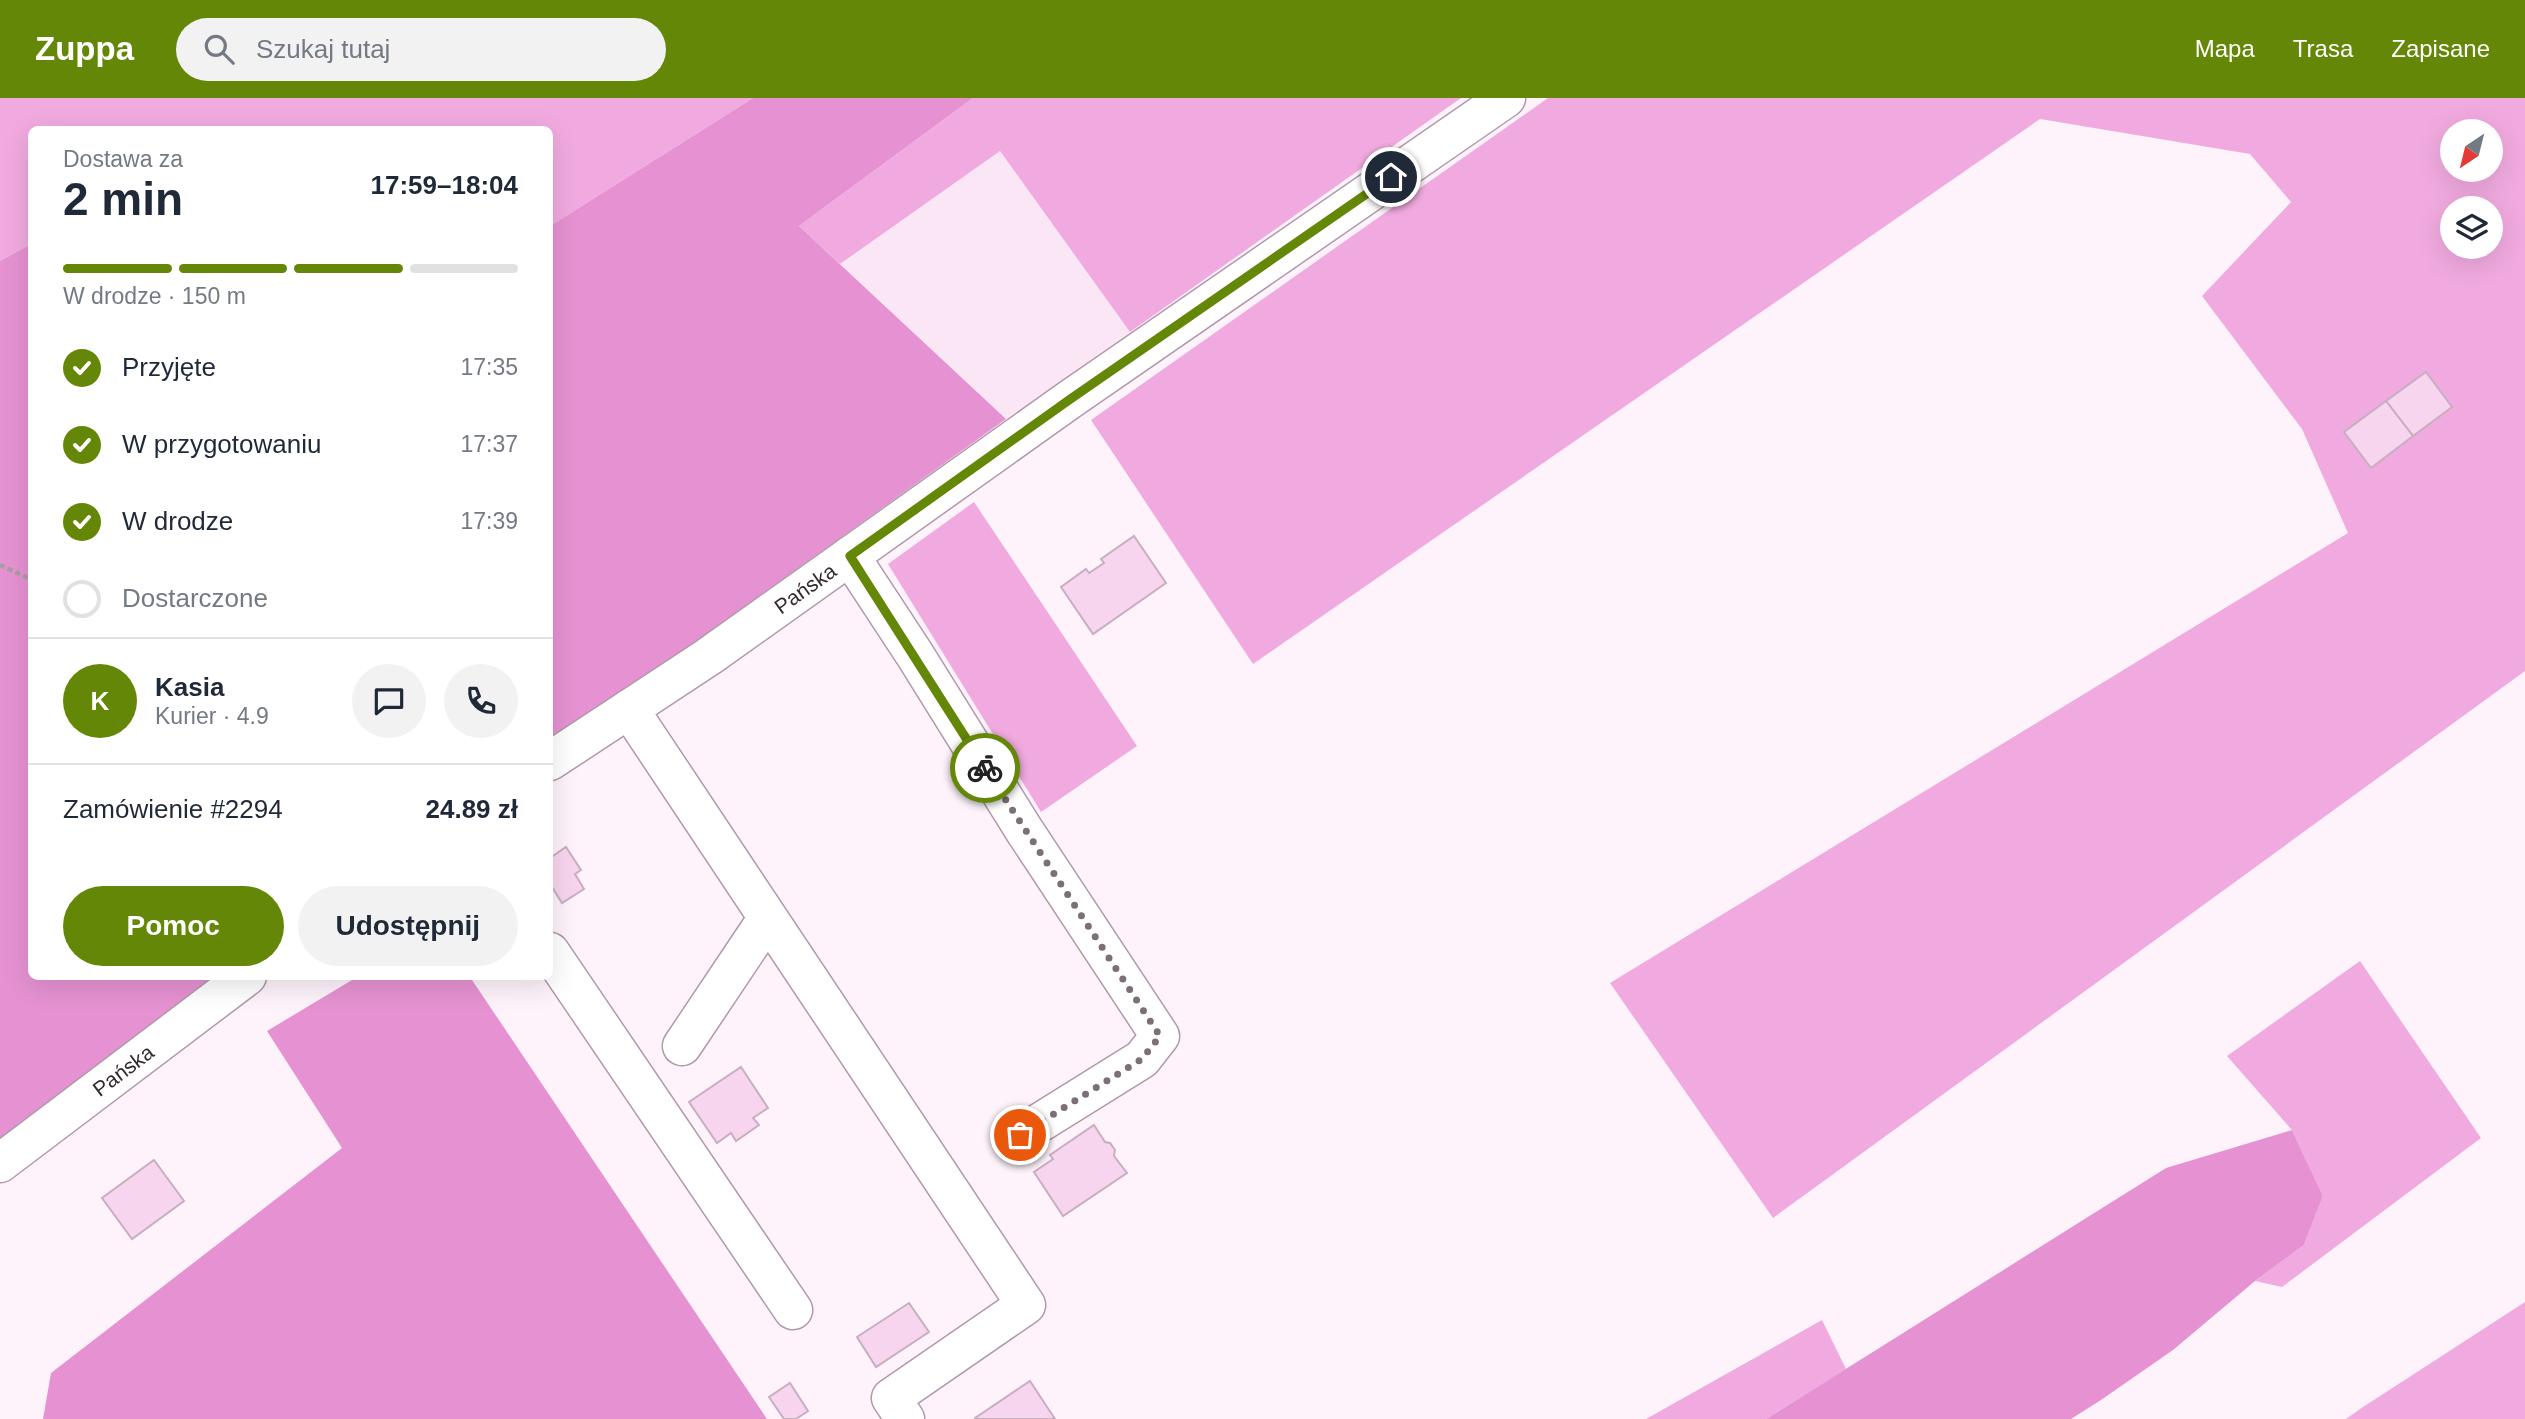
<!DOCTYPE html>
<html lang="pl">
<meta charset="utf-8">
<style>
body{margin:0;font-family:Arial,sans-serif;background:#f2f2f3;color:#1f2937;height:100vh;display:flex;flex-direction:column;font-size:26px;white-space:nowrap}
*{box-sizing:border-box;margin:0}
p{font-size:23px;color:#747a83}
.icon{flex:none;width:38px;height:38px;fill:none;stroke:currentColor;stroke-width:2;stroke-linecap:round;stroke-linejoin:round}
.map{position:relative;flex:1;overflow:hidden}
.drawer{position:absolute;left:28px;top:28px;width:525px;height:854px;display:flex;flex-direction:column;background:#fff;border-radius:10px;box-shadow:0 7px 28px #0002}
.drawer>*{flex:none}
.needle{width:46px;rotate:215deg}
.fabs{position:absolute;left:2440px;top:21px;display:grid;gap:14px}
.fabs a{display:grid;place-items:center;width:63px;height:63px;border-radius:50%;background:#fff;box-shadow:0 7px 28px #0002;font-size:35px}
.pin{position:absolute;display:grid;place-items:center;width:60px;height:60px;color:#fff;margin:-30px;border:4px solid #fff;border-radius:50%;box-shadow:0 2px 7px #0007}
.courier{position:absolute;display:grid;place-items:center;width:70px;height:70px;margin:-35px;border:5px solid #648707;border-radius:50%;background:#fff;color:#222;box-shadow:0 2px 9px #0007}
.summary em{font-style:normal;font-weight:700}
.summary div{display:flex;flex-direction:column-reverse}
.summary{display:flex;align-items:center;justify-content:space-between;height:119px;padding:0 35px}
h1{font-size:46px;font-weight:700;line-height:52px}
.bar{display:grid;grid-template-columns:repeat(4,1fr);gap:10px 7px;align-content:center;height:84px;padding:0 35px}
.bar i{height:9px;border-radius:5px;background:#e0e1e3}
.bar .current{background:#648707}
.bar p{grid-column:span 4}
.line{display:flex;align-items:center;gap:18px;padding:0 35px;border-top:2px solid #e0e1e3}
.line div{flex:1}
.round{display:grid;place-items:center;flex:none;width:74px;height:74px;border-radius:37px;background:#f2f2f3}
ol{padding:0 35px;list-style:none}
li{display:flex;align-items:center;gap:21px;height:77px}
li p{margin-inline-start:auto}
li .icon{padding:7px;border-radius:50%;background:#648707;color:#fff;stroke-width:4}
li:last-child{color:#747a83}
li i{width:38px;height:38px;border:4px solid #e0e1e3;border-radius:50%}
.button{display:flex;gap:14px;margin-top:auto;padding:14px 35px}
.button a{flex:1;height:80px;border-radius:42px;background:#648707;color:#fff;font-size:28px;font-weight:700;line-height:80px;text-align:center}
.button a+a{background:#f2f2f3;color:#1f2937}
header{display:flex;align-items:center;gap:42px;box-sizing:border-box;height:98px;padding:0 35px;background:#648707;color:#fff}
header strong{font-size:33px}
nav{display:flex;gap:38px;margin-inline-start:auto;font-size:24px}
.search{width:490px;height:63px;background:#f2f2f3;display:flex;align-items:center;gap:18px;box-sizing:border-box;padding:0 24px;border-radius:38px;color:#747a83;font-size:26px}
.map>svg:first-child{display:block}
</style>
<header>
<strong>Zuppa</strong>
<div class="search"><svg class="icon" aria-label="search" viewBox="0 0 24 24"><circle cx="10" cy="10" r="6"/><path d="M15 15l6 6"/></svg>Szukaj tutaj</div>
<nav><a>Mapa</a><a>Trasa</a><a>Zapisane</a></nav>
</header>
<div class="map">
<svg width="2525" height="1321" viewBox="0 0 2525 1321">
<rect width="100%" height="100%" fill="#fef3fb"/>
<polygon fill="#fbe6f5" points="1000,53 1130,234 1006,321 840,166"/>
<g fill="#f1aadf" fill-rule="evenodd">
<polygon points="0,0 753,0 550,128 550,32 32,32 31,146 0,163"/>
<polygon points="973,0 1461,0 1130,234 1000,53 840,166 799,128"/>
<path d="M1548 0H2525V573L1773 1120 1610 885 2348 435 2302 331 2202 198 2291 104 2250 56 2040 21 1253 566 1091 322ZM2452 33H2490V72H2452ZM2452 110H2490V149H2452Z"/>
<polygon points="974,404 1137,648 1041,714 888,466"/>
<polygon points="2360,863 2481,1040 2282,1189 2255,1183 2304,1147 2323,1098 2292,1032 2227,958"/>
<polygon points="2525,1204 2525,1321 2346,1321 2363,1309"/>
<polygon points="1822,1222 1846,1271 1766,1321 1646,1321"/>
</g>
<g fill="#e692d2">
<polygon points="753,0 973,0 799,128 1006,321 550,648 550,128"/>
<polygon points="31,146 32,878 228,879 0,1042 0,163"/>
<polygon points="357,879 470,879 767,1321 43,1321 51,1275 342,1050 267,933"/>
<polygon points="2292,1032 2323,1098 2304,1147 2255,1183 2173,1252 2101,1302 2071,1321 1766,1321 2166,1070"/>
</g>
<g fill="#f8d5ee" stroke="#c8aec1" stroke-width="2">
<polygon points="2426,274 2452,309 2413,338 2386,303"/>
<polygon points="2386,303 2413,338 2371,370 2344,334"/>
<polygon points="1134,438 1166,485 1093,536 1061,489 1086,471 1089,475 1104,465 1101,461"/>
<polygon points="566,749 581,772 575,776 584,791 562,805 550,786 550,760"/>
<polygon points="741,969 768,1010 753,1020 759,1027 736,1043 731,1035 717,1045 689,1004"/>
<polygon points="1094,1027 1105,1044 1110,1045 1115,1052 1114,1058 1127,1075 1063,1118 1034,1074 1053,1061 1050,1057"/>
<polygon points="154,1062 184,1103 132,1141 102,1100"/>
<polygon points="909,1205 929,1234 876,1269 857,1239"/>
<polygon points="1030,1283 1055,1321 975,1321 975,1320"/>
<polygon points="790,1285 808,1313 796,1321 784,1321 769,1299"/>
</g>
<g fill="none" stroke-linecap="round" stroke-linejoin="round">
<defs>
<g id="minor">
<polyline points="850,458 915,557 1024,732 1160,938 1142,961 1020,1037"/>
<polyline points="629,611 1026,1207 891,1300 905,1321"/>
<path id="s1" d="M550 663 708 559 1069 302 1506 0"/>
<polyline points="550,854 793,1212"/>
<polyline points="682,948 767,821"/>
<path id="s2" d="M0 1065 247 878"/>
</g>
</defs>
<use href="#minor" stroke="#b198aa" stroke-width="41"/>
<polyline stroke="#a89da5" stroke-width="4.5" stroke-dasharray="5 3.5" stroke-linecap="butt" points="0,467 32,482"/>
<use href="#minor" stroke="#fff" stroke-width="38"/>
</g>
<g fill="none" stroke-linecap="round" stroke-linejoin="round">
<polyline stroke="#7b7078" stroke-width="7" stroke-dasharray="0 12.6" points="985,670 1160,938 1142,961 1020,1037"/>
<polyline stroke="#648707" stroke-width="9" points="985,670 850,458 1069,302 1391,79"/>
</g>
<g text-anchor="middle" dominant-baseline="central" stroke-width="5" stroke-linejoin="round" paint-order="stroke">
<g font-size="21" fill="#342a31" stroke="#fef3fb">
<text stroke="none"><textPath href="#s1" startOffset="308">Pańska</textPath></text>
<text stroke="none"><textPath href="#s2" startOffset="154">Pańska</textPath></text>
</g>
</g>
</svg>
<div class="fabs">
<a><svg class="needle" viewBox="-14 -14 28 28"><path d="M0-13l5 13h-10z" fill="#e53935"/><path d="M0 13l5-13h-10z" fill="#747a83"/></svg></a>
<a><svg class="icon" aria-label="layers" viewBox="0 0 24 24"><path d="M12 4l9 5-9 5-9-5zM3 14l9 5 9-5"/></svg></a>
</div>
<div class="pin" style="left:1020px;top:1037px;background:#ea580c"><svg class="icon" aria-label="bag" viewBox="0 0 24 24"><path d="M5 8h14l-1 12H6zM9 8a3 3 0 0 1 6 0"/></svg></div>
<div class="pin" style="left:1391px;top:79px;background:#1f2937"><svg class="icon" aria-label="home" viewBox="0 0 24 24"><path d="M3 11l9-7 9 7M6 9v11h12V9"/></svg></div>
<div class="courier" style="left:985px;top:670px"><svg class="icon" aria-label="bike" viewBox="0 0 24 24"><circle cx="6" cy="16" r="4"/><circle cx="18" cy="16" r="4"/><path d="M6 16l4-8h5l3 8M10 8l3 8H6M13 5h3"/></svg></div>
<section class="drawer">
<div class="summary"><div><h1>2 min</h1><p>Dostawa za</p></div><em>17:59–18:04</em></div>
<div class="bar"><i class="current"></i><i class="current"></i><i class="current"></i><i></i><p>W drodze · 150 m</p></div>
<ol>
<li><svg class="icon" aria-label="check" viewBox="0 0 24 24"><path d="M5 12l5 5 9-10"/></svg>Przyjęte<p>17:35</p></li>
<li><svg class="icon" aria-label="check" viewBox="0 0 24 24"><path d="M5 12l5 5 9-10"/></svg>W przygotowaniu<p>17:37</p></li>
<li><svg class="icon" aria-label="check" viewBox="0 0 24 24"><path d="M5 12l5 5 9-10"/></svg>W drodze<p>17:39</p></li>
<li><i></i>Dostarczone</li>
</ol>
<div class="line" style="height:126px"><b class="round" style="background:#648707;color:#fff">K</b><div><b>Kasia</b><p>Kurier · 4.9</p></div><a class="round"><svg class="icon" aria-label="chat" viewBox="0 0 24 24"><path d="M4 5h16v11H9l-5 4z"/></svg></a><a class="round"><svg class="icon" aria-label="phone" viewBox="0 0 24 24"><path d="M5 4h4l2 5-3 2q2 4 5 5l2-3 5 2v4C11 20 4 13 5 4z"/></svg></a></div>
<div class="line" style="height:91px"><div>Zamówienie #2294</div><b>24.89 zł</b></div>
<div class="button"><a>Pomoc</a><a>Udostępnij</a></div>
</section>
</div>
